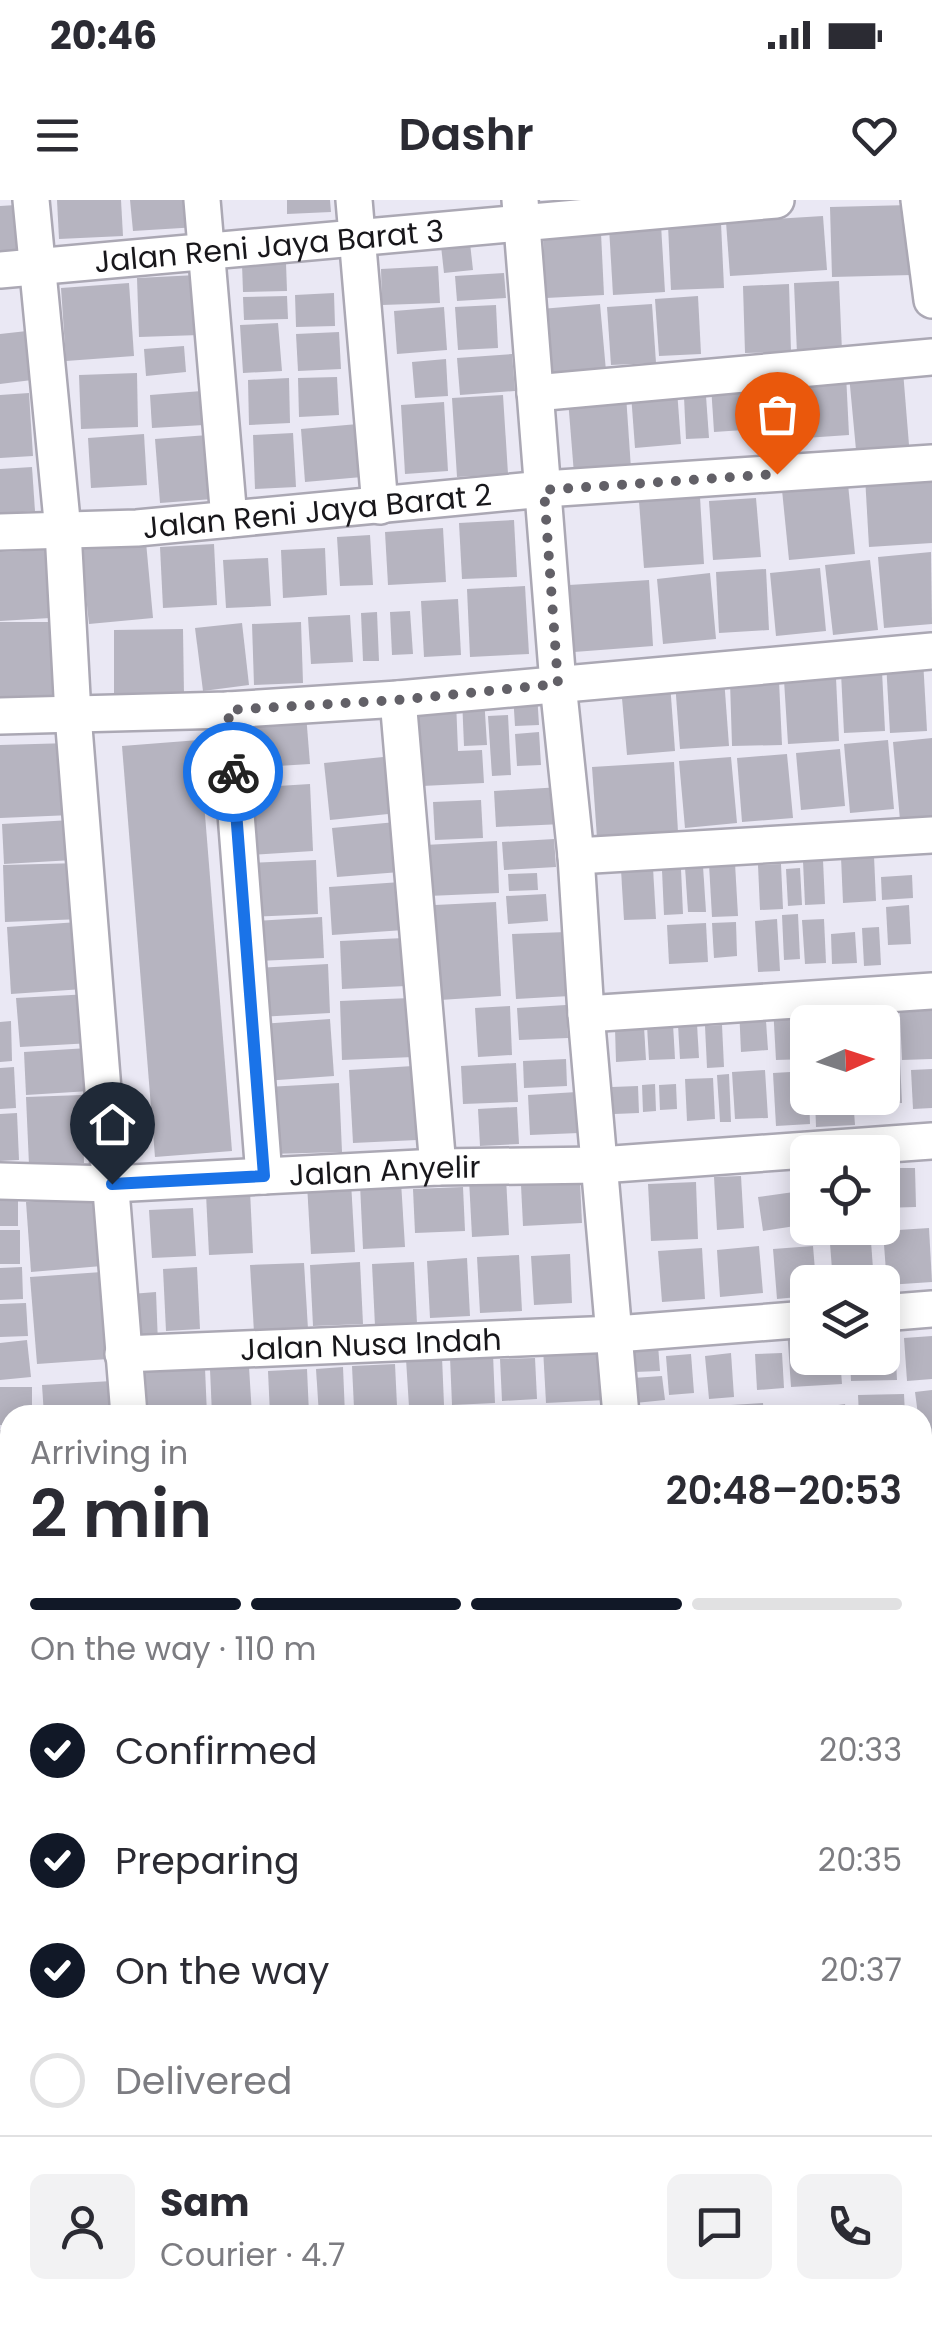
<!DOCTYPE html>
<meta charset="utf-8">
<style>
body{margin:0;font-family:Poppins,sans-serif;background:#f2f2f3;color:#2b2b33;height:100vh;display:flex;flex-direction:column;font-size:38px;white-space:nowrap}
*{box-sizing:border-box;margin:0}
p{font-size:32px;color:#7c7c81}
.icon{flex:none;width:55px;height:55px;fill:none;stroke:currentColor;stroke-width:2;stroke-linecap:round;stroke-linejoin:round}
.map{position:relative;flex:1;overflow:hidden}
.sheet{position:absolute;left:0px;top:1205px;width:932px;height:932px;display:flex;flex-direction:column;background:#fff;border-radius:30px 30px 0 0;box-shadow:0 5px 25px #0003}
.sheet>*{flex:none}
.needle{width:65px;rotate:87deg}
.controls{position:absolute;left:790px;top:805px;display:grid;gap:20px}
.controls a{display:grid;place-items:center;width:110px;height:110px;border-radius:15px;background:#fff;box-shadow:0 5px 25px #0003;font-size:50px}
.pin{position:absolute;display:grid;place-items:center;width:85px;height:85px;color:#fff;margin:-102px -42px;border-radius:50% 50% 50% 0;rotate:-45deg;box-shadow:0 0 10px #0007}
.pin .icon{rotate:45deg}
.courier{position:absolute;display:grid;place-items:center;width:100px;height:100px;margin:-50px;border:8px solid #1a73e8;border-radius:50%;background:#fff;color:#222;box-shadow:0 2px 12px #0007}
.summary em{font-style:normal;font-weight:600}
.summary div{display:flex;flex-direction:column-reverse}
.summary{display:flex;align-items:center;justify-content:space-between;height:170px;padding:0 30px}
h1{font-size:65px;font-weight:600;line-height:75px}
.bar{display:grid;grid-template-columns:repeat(4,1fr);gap:15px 10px;align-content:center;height:120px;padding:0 30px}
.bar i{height:12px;border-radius:8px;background:#e1e1e2}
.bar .active{background:#111827}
.bar p{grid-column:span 4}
.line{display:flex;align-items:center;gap:25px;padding:0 30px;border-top:2px solid #e1e1e2}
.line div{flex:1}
.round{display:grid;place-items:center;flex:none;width:105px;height:105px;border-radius:15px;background:#f2f2f3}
ol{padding:0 30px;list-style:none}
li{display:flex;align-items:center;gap:30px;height:110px}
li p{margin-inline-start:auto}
li .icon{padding:10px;border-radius:50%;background:#111827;color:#fff;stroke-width:4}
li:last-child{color:#7c7c81}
li i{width:55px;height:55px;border:5px solid #e1e1e2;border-radius:50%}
.status{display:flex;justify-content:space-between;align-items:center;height:70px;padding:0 50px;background:#fff;direction:ltr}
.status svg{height:28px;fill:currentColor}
header{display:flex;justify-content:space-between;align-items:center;height:130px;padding:0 30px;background:#fff;font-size:45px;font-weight:600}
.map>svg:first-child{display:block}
</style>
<div class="status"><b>20:46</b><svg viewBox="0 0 49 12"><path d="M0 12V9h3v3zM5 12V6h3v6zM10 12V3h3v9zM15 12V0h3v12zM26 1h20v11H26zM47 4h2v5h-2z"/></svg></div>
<header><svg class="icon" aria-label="menu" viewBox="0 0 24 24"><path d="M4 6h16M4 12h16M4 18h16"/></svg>Dashr<svg class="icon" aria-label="heart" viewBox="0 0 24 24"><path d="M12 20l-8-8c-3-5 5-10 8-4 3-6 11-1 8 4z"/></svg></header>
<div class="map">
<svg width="932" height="2137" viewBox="0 0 932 2137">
<rect width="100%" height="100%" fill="#eae8f4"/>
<g fill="#b6b4c0">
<polygon points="57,0 121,0 123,36 59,39"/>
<polygon points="130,0 196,0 198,27 133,31"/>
<polygon points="287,0 330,0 331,12 287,14"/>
<polygon points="16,5 17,56 0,57 0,6"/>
<polygon points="910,5 912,75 832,77 830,7"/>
<polygon points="823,16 827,70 730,76 726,22"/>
<polygon points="721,23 724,88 671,90 668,25"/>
<polygon points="661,25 665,92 613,95 609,27"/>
<polygon points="601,33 604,95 546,98 543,36"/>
<polygon points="470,43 473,70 444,73 441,46"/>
<polygon points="286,63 287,91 243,92 242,64"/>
<polygon points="438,66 440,103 382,105 381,69"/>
<polygon points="504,73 506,98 457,101 455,76"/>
<polygon points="197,75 200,135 139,137 137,78"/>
<polygon points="839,81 842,152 797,154 794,83"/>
<polygon points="129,83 134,156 66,161 61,88"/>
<polygon points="789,84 791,152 745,153 743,86"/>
<polygon points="334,93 335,126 296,127 295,95"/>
<polygon points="287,96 288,119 244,120 243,97"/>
<polygon points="698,96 701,154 659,156 655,99"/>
<polygon points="600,104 606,171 547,176 541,109"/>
<polygon points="652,104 656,163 611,165 607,107"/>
<polygon points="496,105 498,148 458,150 455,107"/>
<polygon points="444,107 447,150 397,154 394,111"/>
<polygon points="278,123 282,171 243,173 240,125"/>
<polygon points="27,131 32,180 0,184 0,134"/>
<polygon points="339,132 341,169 298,171 296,134"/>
<polygon points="184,146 186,172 146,176 144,149"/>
<polygon points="512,154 515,191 460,195 457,158"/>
<polygon points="446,159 448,196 415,198 412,162"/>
<polygon points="903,171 909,245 856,250 849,175"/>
<polygon points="137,173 138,227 81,229 79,175"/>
<polygon points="796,174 800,240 750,244 745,178"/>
<polygon points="846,174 849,235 805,238 801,177"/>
<polygon points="337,177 339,215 299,217 298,178"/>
<polygon points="289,178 290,223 249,225 248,180"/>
<polygon points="741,183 744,230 714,232 711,185"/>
<polygon points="677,190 681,244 635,248 631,194"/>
<polygon points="202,191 204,225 152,228 150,195"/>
<polygon points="29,193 33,256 0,258 0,195"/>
<polygon points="503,195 508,274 457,277 452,198"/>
<polygon points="626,195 631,269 574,274 568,199"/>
<polygon points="706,196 709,238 686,239 684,197"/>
<polygon points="444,202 448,271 405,274 401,205"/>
<polygon points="358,224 362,277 305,282 301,229"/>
<polygon points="293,233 296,287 255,289 253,235"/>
<polygon points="144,234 147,285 91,288 88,238"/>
<polygon points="208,235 213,299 160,303 155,239"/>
<polygon points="32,267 35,311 0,314 0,269"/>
<polygon points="932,272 932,343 869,347 865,276"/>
<polygon points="848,284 855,354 789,360 782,290"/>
<polygon points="700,297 704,364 644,368 639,301"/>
<polygon points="756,298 761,357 713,360 709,301"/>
<polygon points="514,320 517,377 462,379 459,323"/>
<polygon points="443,328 446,382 388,385 385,332"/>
<polygon points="370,335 373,385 340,386 337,337"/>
<polygon points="146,342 153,418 89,424 81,349"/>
<polygon points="214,344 217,405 163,408 160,347"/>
<polygon points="325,348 327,395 283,398 281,350"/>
<polygon points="47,350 50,418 0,421 0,352"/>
<polygon points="931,352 932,424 884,428 878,357"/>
<polygon points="268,358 271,406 226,408 223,360"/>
<polygon points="870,360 878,430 833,435 825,365"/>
<polygon points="820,368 826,431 776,436 770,373"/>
<polygon points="766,369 769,430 719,433 716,372"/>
<polygon points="710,373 716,439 663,444 657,379"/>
<polygon points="649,380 653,446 574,452 569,385"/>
<polygon points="525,386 529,454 470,457 467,389"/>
<polygon points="458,399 461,455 424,457 421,401"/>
<polygon points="410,411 413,454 392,455 390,412"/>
<polygon points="377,412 379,461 363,461 361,413"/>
<polygon points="350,415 353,462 311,464 308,417"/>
<polygon points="0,422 55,422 55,497 0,498"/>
<polygon points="301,422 303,483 254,485 252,424"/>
<polygon points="242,423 249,485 203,491 195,428"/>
<polygon points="183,429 184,496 114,497 114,430"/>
<polygon points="923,459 927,531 890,533 886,462"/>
<polygon points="882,471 885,531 844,533 841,473"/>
<polygon points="724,478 729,546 680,549 675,482"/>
<polygon points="836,478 839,541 788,544 784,480"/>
<polygon points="779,481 782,545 732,546 730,482"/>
<polygon points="670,483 675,551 627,555 621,487"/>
<polygon points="537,493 539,525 515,526 513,494"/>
<polygon points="484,497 487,545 464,546 462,498"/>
<polygon points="456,501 458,551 482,550 484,583 422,586 417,503"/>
<polygon points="306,514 310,564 245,568 242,518"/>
<polygon points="508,515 511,575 492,576 488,516"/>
<polygon points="539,532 541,565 517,566 515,534"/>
<polygon points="932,538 932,617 900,620 893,542"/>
<polygon points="199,540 232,951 155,957 122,546"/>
<polygon points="888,540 894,609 850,613 844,544"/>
<polygon points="70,543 72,615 0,618 0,545"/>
<polygon points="840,549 845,606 801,610 796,553"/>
<polygon points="787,554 793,618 742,622 737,558"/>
<polygon points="393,556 398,613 330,620 324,563"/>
<polygon points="731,557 737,623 685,628 679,561"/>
<polygon points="674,562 678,632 597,638 592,567"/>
<polygon points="310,584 313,651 248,655 245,588"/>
<polygon points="561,587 563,624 496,627 494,591"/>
<polygon points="481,600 483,638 435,640 433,602"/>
<polygon points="71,620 73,660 4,664 2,624"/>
<polygon points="396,622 400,672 337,677 332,628"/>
<polygon points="554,639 556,667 504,670 502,642"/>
<polygon points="497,641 499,693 428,696 425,645"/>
<polygon points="874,656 876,701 843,703 841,657"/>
<polygon points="316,660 318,714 250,717 248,663"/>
<polygon points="823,660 825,704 805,705 803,661"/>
<polygon points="80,663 82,719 5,722 3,665"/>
<polygon points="735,663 738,716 712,717 709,664"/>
<polygon points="781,664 783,709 760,710 758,665"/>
<polygon points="703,666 706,712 688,712 685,667"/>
<polygon points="653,668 656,719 624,720 621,670"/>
<polygon points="800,668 802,705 788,706 786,669"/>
<polygon points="681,669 683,714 664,715 662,670"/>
<polygon points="537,673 538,690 509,691 508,674"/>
<polygon points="912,675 913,698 882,700 881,677"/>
<polygon points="401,682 404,730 332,735 329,687"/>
<polygon points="546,694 548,721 508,724 506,696"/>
<polygon points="496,702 501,796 440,800 435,705"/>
<polygon points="909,705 911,744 888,745 886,707"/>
<polygon points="798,714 800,759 784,760 782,715"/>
<polygon points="322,717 324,758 258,761 255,721"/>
<polygon points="777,719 780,771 758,772 755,721"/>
<polygon points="824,719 826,763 805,764 802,720"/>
<polygon points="78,722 83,789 11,794 7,727"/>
<polygon points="736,722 737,756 714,758 712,723"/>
<polygon points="706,723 708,762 669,764 667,725"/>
<polygon points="879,727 881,765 864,766 862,728"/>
<polygon points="567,732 570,796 516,799 512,734"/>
<polygon points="855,732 857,763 832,764 831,734"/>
<polygon points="404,738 406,786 342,789 340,741"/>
<polygon points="328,764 330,813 259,817 256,768"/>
<polygon points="90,794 92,843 20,847 16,798"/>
<polygon points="932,795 932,859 902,860 899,796"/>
<polygon points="410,798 413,857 342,860 340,801"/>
<polygon points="809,804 808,859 776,860 773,806"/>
<polygon points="566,805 568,838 519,840 517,808"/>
<polygon points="510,806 512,855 478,857 475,808"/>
<polygon points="765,806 768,850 741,852 739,807"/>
<polygon points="891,811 893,854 882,854 882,822 861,822 860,813"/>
<polygon points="330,819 334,876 264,881 261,824"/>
<polygon points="11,821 12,861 0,862 0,822"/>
<polygon points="673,824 675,859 649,860 647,826"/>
<polygon points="697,824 699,858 680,859 678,825"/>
<polygon points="722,825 724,867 707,868 705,826"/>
<polygon points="644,827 646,860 616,862 615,828"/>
<polygon points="88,848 90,891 26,895 24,852"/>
<polygon points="566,859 567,886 524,888 523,861"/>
<polygon points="882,861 900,861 902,903 862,905 862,898 882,898"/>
<polygon points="516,863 518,902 463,904 461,866"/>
<polygon points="413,866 417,940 353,943 349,870"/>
<polygon points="14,867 16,908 0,909 0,868"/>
<polygon points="932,869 932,908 913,909 911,870"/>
<polygon points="765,870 768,918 735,919 732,872"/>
<polygon points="808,871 810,924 776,926 773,873"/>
<polygon points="729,874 731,922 720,922 717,875"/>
<polygon points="713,878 715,919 687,921 685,879"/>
<polygon points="339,883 342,952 270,954 267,887"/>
<polygon points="655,884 656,911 643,912 642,885"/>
<polygon points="676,884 677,909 660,910 659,885"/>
<polygon points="638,886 639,913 614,914 612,887"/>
<polygon points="577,892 579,933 530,935 528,895"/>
<polygon points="82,895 84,963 29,965 26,897"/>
<polygon points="815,898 853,898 855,925 816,927"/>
<polygon points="517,907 519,944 480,946 478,909"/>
<polygon points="17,913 19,960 0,961 0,914"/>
<polygon points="882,968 915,968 916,1007 882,1008"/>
<polygon points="741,976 744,1028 717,1030 714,977"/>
<polygon points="506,977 509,1035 472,1037 469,979"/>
<polygon points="351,982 355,1052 311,1054 307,984"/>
<polygon points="401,982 405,1047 363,1049 360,984"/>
<polygon points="580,982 582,1023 523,1026 521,985"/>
<polygon points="696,982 698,1039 651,1041 648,984"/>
<polygon points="463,987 465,1031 415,1033 413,989"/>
<polygon points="808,990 808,1024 763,1031 758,997"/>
<polygon points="250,991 253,1053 209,1055 206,994"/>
<polygon points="18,992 18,1026 0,1026 0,993"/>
<polygon points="97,996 102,1066 31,1072 26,1002"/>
<polygon points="193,1008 196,1056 152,1058 149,1010"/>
<polygon points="870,1028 874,1082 833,1082 829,1031"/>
<polygon points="929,1028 932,1082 887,1085 883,1031"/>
<rect x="0" y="1030" width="20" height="34"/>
<polygon points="759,1046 763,1093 720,1097 717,1050"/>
<polygon points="813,1046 816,1082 808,1082 808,1096 777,1099 773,1049"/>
<polygon points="702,1048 705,1099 662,1102 658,1051"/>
<polygon points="570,1054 572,1103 534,1105 531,1056"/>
<polygon points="519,1055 522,1111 480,1113 477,1057"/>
<polygon points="467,1058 470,1116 430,1118 427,1061"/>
<polygon points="360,1062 363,1124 313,1126 310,1065"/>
<polygon points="414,1062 417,1124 375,1126 372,1064"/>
<polygon points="304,1063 308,1129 254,1132 250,1065"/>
<polygon points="22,1067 23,1099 0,1100 0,1068"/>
<polygon points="197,1067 200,1129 166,1131 163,1069"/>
<polygon points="102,1072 108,1159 37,1164 30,1077"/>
<polygon points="156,1092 158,1144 134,1145 131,1094"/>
<polygon points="26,1103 28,1136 0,1137 0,1104"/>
<polygon points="808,1128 808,1158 840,1158 842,1184 791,1187 787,1129"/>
<polygon points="932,1136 932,1179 907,1181 904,1138"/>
<polygon points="27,1140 31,1177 0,1180 0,1143"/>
<polygon points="882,1140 895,1140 897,1180 851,1181 850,1158 882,1158"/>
<polygon points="603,1145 606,1200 546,1203 543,1148"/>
<polygon points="658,1145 660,1171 634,1172 632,1147"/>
<polygon points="731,1153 734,1197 709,1199 705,1156"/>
<polygon points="782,1153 784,1188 757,1190 755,1154"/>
<polygon points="493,1154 495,1203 452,1205 450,1157"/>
<polygon points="691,1154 694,1193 669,1195 666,1156"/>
<polygon points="442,1157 444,1205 409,1207 406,1159"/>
<polygon points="535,1158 537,1199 502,1201 500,1159"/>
<polygon points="395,1164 397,1206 354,1208 352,1166"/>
<polygon points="249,1167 252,1215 212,1215 210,1169"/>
<polygon points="343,1167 345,1215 319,1215 316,1169"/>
<polygon points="205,1168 207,1215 142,1215 140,1172"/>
<polygon points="307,1169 309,1214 270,1215 268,1171"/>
<polygon points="662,1176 665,1200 635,1203 633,1178"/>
<polygon points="112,1181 114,1215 44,1215 42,1185"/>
<polygon points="0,1187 32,1187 32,1215 10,1215 10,1225 0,1225"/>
<polygon points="932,1190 932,1249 922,1250 922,1215 918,1215 915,1192"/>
<polygon points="904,1194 905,1215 859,1215 858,1195"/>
<polygon points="763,1203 764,1215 731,1215 731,1205"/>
<polygon points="845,1204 847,1215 812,1215 811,1209"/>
<polygon points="675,1205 675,1215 636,1215 636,1208"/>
<polygon points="587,1206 588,1215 550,1215 549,1208"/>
<rect x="0" y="1230" width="10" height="36"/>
<polygon points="0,1271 10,1271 10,1310 0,1311"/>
<rect x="922" y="1297" width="10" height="41"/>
<polygon points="10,1314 10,1351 0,1351 0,1315"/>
<polygon points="922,1355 932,1356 932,1407 922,1405"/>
<polygon points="10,1360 10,1433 0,1434 0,1361"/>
<polygon points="932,1444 932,1508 922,1503 922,1462"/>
<polygon points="922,1512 932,1514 932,1564 924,1604 922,1604"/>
<rect x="0" y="1515" width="10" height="65"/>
<rect x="0" y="1587" width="10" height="61"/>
<polygon points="922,1712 932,1713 932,1744 925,1830 922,1830"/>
<polygon points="0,1762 6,1762 8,1803 0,1804"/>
<polygon points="932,1854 932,1922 922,1923 922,1855"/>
<polygon points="10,1859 10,1916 2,1916 0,1860"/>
<polygon points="10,1921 10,1991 0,1992 0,1922"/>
<polygon points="932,1928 932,1959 922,1960 922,1929"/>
<polygon points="922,1969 932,1970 932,1998 922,1997"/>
<polygon points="0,2056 10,2057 10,2116 0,2115"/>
<polygon points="29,2128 84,2128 83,2137 28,2137"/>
<rect x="142" y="2128" width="42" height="9"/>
<rect x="203" y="2128" width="60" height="9"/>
<polygon points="364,2128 427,2128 426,2137 364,2137"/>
<polygon points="557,2128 637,2128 636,2137 556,2137"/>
<polygon points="647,2128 680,2128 681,2137 647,2137"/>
<polygon points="711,2128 749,2128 751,2137 712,2137"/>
<polygon points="765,2128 795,2128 796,2134 767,2137"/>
</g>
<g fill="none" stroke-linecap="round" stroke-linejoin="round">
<defs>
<g id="minor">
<polyline points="31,0 63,331 73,515 129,1215"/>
<polyline points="202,0 229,319"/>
<polyline points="354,0 380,306"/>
<polyline points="520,0 558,484 576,656 586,814 621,1215"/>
<polyline points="919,0 932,100"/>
<path id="s1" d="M0 70 776 0"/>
<polyline points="535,193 932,157"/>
<path id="s2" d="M0 332 137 328 544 289 932 263"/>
<polyline points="398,499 438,967"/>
<polyline points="228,510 264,976"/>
<polyline points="0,516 228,510 398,499 932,451"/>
<polyline points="576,656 932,635"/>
<polyline points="586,814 932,791"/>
<path id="s3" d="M0 981 112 984 438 967 600 965 932 941"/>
<polyline points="882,1113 932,1109"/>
<path id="s4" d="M123 1154 616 1134 808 1119"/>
<polyline points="922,1279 932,1279"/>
<polyline points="0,1498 10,1497"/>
<polyline points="0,1681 10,1680"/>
<polyline points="0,1843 10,1842"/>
<polyline points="0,2010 10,2009"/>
<polyline points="922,2024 932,2025"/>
<polyline points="463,2128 460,2133 479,2137"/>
<polyline points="97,2137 99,2128"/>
</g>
</defs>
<use href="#minor" stroke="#aba8b4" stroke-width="40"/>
<use href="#minor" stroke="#fff" stroke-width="35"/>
</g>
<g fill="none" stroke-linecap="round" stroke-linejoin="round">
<polyline stroke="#626067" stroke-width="10" stroke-dasharray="0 18" points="233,572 228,510 398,500 558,484 544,290 777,274"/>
<polyline stroke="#1a73e8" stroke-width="12" points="112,984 264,976 233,572"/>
</g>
<g text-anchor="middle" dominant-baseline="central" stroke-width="8" stroke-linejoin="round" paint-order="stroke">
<g font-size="30" fill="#18171b" stroke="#f7f6fd">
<text stroke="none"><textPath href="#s1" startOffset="270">Jalan Reni Jaya Barat 3</textPath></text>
<text stroke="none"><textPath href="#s2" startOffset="318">Jalan Reni Jaya Barat 2</textPath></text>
<text stroke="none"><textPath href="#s3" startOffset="385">Jalan Anyelir</textPath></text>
<text stroke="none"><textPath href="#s4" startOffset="248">Jalan Nusa Indah</textPath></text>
</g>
</g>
</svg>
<div class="controls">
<a><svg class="needle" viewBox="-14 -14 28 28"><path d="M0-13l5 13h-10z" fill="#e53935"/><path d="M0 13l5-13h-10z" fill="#7c7c81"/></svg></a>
<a><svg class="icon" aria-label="locate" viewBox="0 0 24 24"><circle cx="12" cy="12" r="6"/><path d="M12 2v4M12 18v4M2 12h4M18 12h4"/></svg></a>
<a><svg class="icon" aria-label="layers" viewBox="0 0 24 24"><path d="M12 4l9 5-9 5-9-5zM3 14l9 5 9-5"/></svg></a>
</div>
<div class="pin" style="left:777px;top:274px;background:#ea580c"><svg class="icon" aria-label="bag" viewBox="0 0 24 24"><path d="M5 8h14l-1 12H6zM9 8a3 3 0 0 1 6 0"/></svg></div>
<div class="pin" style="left:112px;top:984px;background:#1f2937"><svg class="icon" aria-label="home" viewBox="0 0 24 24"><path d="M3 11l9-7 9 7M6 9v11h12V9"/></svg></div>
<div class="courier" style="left:233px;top:572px"><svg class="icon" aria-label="bike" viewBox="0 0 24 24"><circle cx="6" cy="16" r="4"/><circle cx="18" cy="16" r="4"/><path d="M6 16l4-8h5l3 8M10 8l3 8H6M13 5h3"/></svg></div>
<section class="sheet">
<div class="summary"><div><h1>2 min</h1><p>Arriving in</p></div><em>20:48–20:53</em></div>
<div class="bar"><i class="active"></i><i class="active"></i><i class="active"></i><i></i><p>On the way · 110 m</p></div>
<ol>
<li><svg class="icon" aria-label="check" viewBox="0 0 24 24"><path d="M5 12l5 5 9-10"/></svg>Confirmed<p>20:33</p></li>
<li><svg class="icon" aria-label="check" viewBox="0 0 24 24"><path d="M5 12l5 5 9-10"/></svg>Preparing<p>20:35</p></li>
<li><svg class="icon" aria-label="check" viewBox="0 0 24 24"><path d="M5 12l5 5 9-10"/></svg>On the way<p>20:37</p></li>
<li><i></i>Delivered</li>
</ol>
<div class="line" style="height:180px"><a class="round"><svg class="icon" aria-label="person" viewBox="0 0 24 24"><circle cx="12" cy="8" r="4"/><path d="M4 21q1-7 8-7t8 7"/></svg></a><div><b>Sam</b><p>Courier · 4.7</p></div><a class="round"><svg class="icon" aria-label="chat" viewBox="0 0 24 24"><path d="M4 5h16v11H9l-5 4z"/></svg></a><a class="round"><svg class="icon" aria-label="phone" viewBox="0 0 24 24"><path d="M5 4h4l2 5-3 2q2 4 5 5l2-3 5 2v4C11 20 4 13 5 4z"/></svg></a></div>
</section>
</div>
